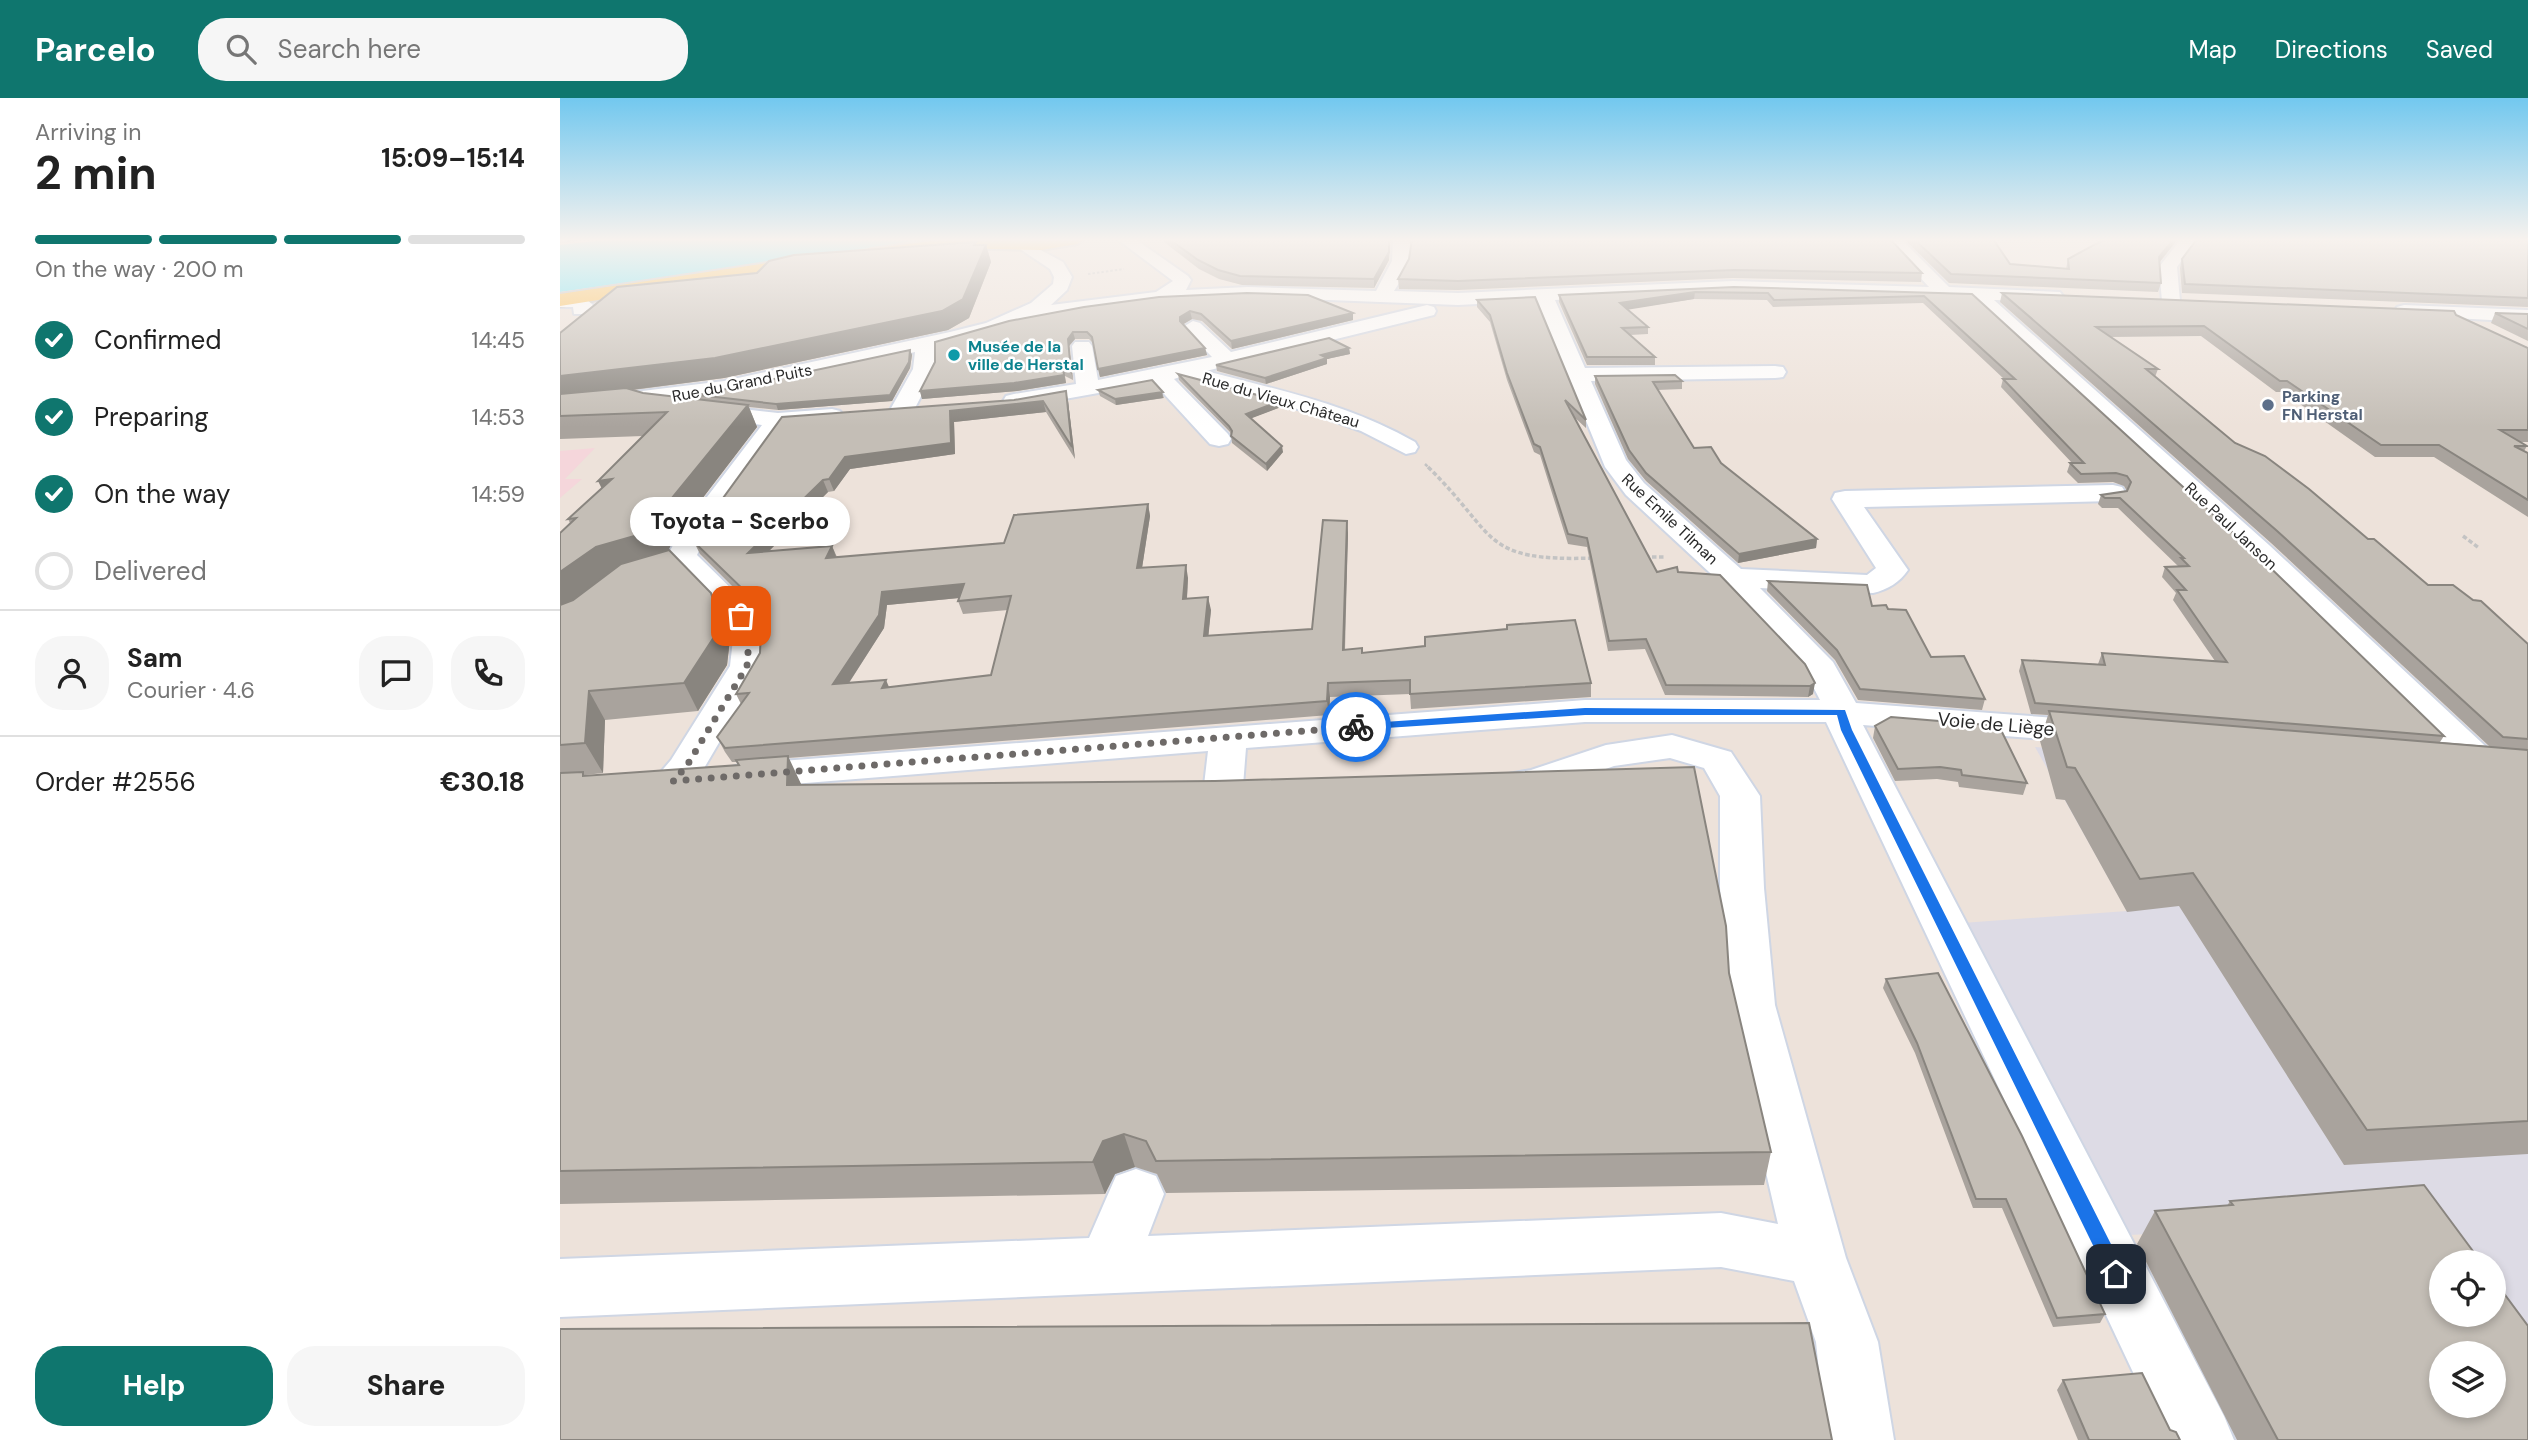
<!DOCTYPE html>
<meta charset="utf-8">
<style>
body{margin:0;font-family:"DM Sans",sans-serif;background:#f6f6f6;color:#222;height:100vh;display:flex;flex-direction:column;font-size:26px;white-space:nowrap}
*{box-sizing:border-box;margin:0}
p{font-size:23px;color:#767676}
.icon{flex:none;width:38px;height:38px;fill:none;stroke:currentColor;stroke-width:2;stroke-linecap:round;stroke-linejoin:round}
.map{position:relative;flex:1;overflow:hidden}
.side{display:flex;flex-direction:column;background:#fff;width:560px}
.side>*{flex:none}
.tools{position:absolute;left:1869px;top:1152px;display:grid;gap:14px}
.tools a{display:grid;place-items:center;width:77px;height:77px;border-radius:50%;background:#fff;box-shadow:0 4px 10px #0003;font-size:35px}
.pin{position:absolute;display:grid;place-items:center;width:60px;height:60px;color:#fff;margin:-30px;border-radius:14px;box-shadow:0 4px 10px #0006}
.courier{position:absolute;display:grid;place-items:center;width:70px;height:70px;margin:-35px;border:5px solid #1a73e8;border-radius:50%;background:#fff;color:#222;box-shadow:0 2px 9px #0007}
.bubble{position:absolute;height:49px;border-radius:24px;background:#fff;box-shadow:0 4px 10px #0003;font-size:23px;font-weight:700;line-height:49px;text-align:center}
.headline em{font-style:normal;font-weight:700}
.headline div{display:flex;flex-direction:column-reverse}
.headline{display:flex;align-items:center;justify-content:space-between;height:119px;padding:0 35px}
h1{font-size:46px;font-weight:700;line-height:52px}
.bar{display:grid;grid-template-columns:repeat(4,1fr);gap:10px 7px;align-content:center;height:84px;padding:0 35px}
.bar i{height:9px;border-radius:5px;background:#e0e0e0}
.bar .active{background:#0f766e}
.bar p{grid-column:span 4}
.line{display:flex;align-items:center;gap:18px;padding:0 35px;border-top:2px solid #e0e0e0}
.line div{flex:1}
.round{display:grid;place-items:center;flex:none;width:74px;height:74px;border-radius:28px;background:#f6f6f6}
ol{padding:0 35px;list-style:none}
li{display:flex;align-items:center;gap:21px;height:77px}
li p{margin-inline-start:auto}
li .icon{padding:7px;border-radius:50%;background:#0f766e;color:#fff;stroke-width:4}
li:last-child{color:#767676}
li i{width:38px;height:38px;border:4px solid #e0e0e0;border-radius:50%}
.cta{display:flex;gap:14px;margin-top:auto;padding:14px 35px}
.cta a{flex:1;height:80px;border-radius:28px;background:#0f766e;color:#fff;font-size:28px;font-weight:700;line-height:80px;text-align:center}
.cta a+a{background:#f6f6f6;color:#222}
header{display:flex;align-items:center;gap:42px;box-sizing:border-box;height:98px;padding:0 35px;background:#0f766e;color:#fff}
header strong{font-size:33px}
nav{display:flex;gap:38px;margin-inline-start:auto;font-size:24px}
.search{width:490px;height:63px;background:#f6f6f6;display:flex;align-items:center;gap:18px;box-sizing:border-box;padding:0 24px;border-radius:28px;color:#767676;font-size:26px}
main{display:flex;flex:1;min-height:0}
.map>svg:first-child{display:block}
</style>
<header>
<strong>Parcelo</strong>
<div class="search"><svg class="icon" aria-label="search" viewBox="0 0 24 24"><circle cx="10" cy="10" r="6"/><path d="M15 15l6 6"/></svg>Search here</div>
<nav><a>Map</a><a>Directions</a><a>Saved</a></nav>
</header>
<main>
<section class="side">
<div class="headline"><div><h1>2 min</h1><p>Arriving in</p></div><em>15:09–15:14</em></div>
<div class="bar"><i class="active"></i><i class="active"></i><i class="active"></i><i></i><p>On the way · 200 m</p></div>
<ol>
<li><svg class="icon" aria-label="check" viewBox="0 0 24 24"><path d="M5 12l5 5 9-10"/></svg>Confirmed<p>14:45</p></li>
<li><svg class="icon" aria-label="check" viewBox="0 0 24 24"><path d="M5 12l5 5 9-10"/></svg>Preparing<p>14:53</p></li>
<li><svg class="icon" aria-label="check" viewBox="0 0 24 24"><path d="M5 12l5 5 9-10"/></svg>On the way<p>14:59</p></li>
<li><i></i>Delivered</li>
</ol>
<div class="line" style="height:126px"><a class="round"><svg class="icon" aria-label="person" viewBox="0 0 24 24"><circle cx="12" cy="8" r="4"/><path d="M4 21q1-7 8-7t8 7"/></svg></a><div><b>Sam</b><p>Courier · 4.6</p></div><a class="round"><svg class="icon" aria-label="chat" viewBox="0 0 24 24"><path d="M4 5h16v11H9l-5 4z"/></svg></a><a class="round"><svg class="icon" aria-label="phone" viewBox="0 0 24 24"><path d="M5 4h4l2 5-3 2q2 4 5 5l2-3 5 2v4C11 20 4 13 5 4z"/></svg></a></div>
<div class="line" style="height:91px"><div>Order #2556</div><b>€30.18</b></div>
<div class="cta"><a>Help</a><a>Share</a></div>
</section>
<div class="map">
<svg width="1968" height="1342" viewBox="0 0 1968 1342">
<rect width="100%" height="100%" fill="#ede2da"/>
<path fill="#dddbe5" fill-rule="evenodd" d="M1475 649 1968 687V1342H1676L1664 1319 1813 1311 1704 1131 1568 1137 1402 825 1567 813ZM1881 1164H1934V1216H1881ZM1881 1255H1934V1307H1881Z"/>
<polygon fill="#f5d6db" points="35,350 5,381 22,381 0,400 0,353"/>
<polygon fill="#62e5fa" points="53,141 372,141 0,194 0,147"/>
<g fill="none" stroke-linecap="round" stroke-linejoin="round">
<defs>
<g id="minor">
<path d="M557 141H575L628 178 631 182 626 192 688 189 816 193 832 163 833 141H849C854 160 844 178 834 193L898 195 1173 183 1369 189 1324 141H1341L1389 189 1500 194 1503 198 1494 203 1434 202 1709 447 1936 658 1941 666 1936 674 1922 677 1908 674 1689 459 1413 201 1173 193 995 202 1025 270 1215 268 1223 269 1226 274 1223 279 1215 280 1031 283 1066 362 1084 385 1181 471 1307 477 1316 470 1272 401 1275 395 1285 393 1553 387 1562 389 1566 395 1562 401 1553 403 1304 409 1348 472C1340 484 1327 492 1313 495L1200 490 1273 564 1296 605 1537 623 1550 626 1555 634 1550 642 1537 645 1303 627 1664 1318 1674 1342H1605L1266 624H1025L686 650 681 713 675 722 661 726 647 722 641 713 648 653 183 690 169 686 164 678 169 670 183 666 1025 602H1260L1246 575 1162 486 1066 397 1045 369 977 203 898 207 688 199 600 204 466 221 440 233 375 250V271L354 312 350 317H334L330 312 353 271 355 254 164 297 0 317V303L164 283 390 234 426 225 471 205 493 186 494 179 490 171 454 147 462 142 503 164 512 179 507 192 491 207 596 194 613 183Z"/>
<polygon points="1621,141 1637,141 1617,169 1620,203 1611,209 1602,203 1599,169"/>
<polygon points="0,197 25,200 33,207 28,216 14,216 13,209 0,209"/>
<path d="M867 207 874 209 876 213 874 217 646 273C719 292 788 306 855 344L858 349 855 354 846 356 801 333 752 315 620 279 614 281 668 336 671 341 668 346 659 348 650 346 594 285 454 310 446 308 443 303 446 298 454 296 516 286 512 248 515 244H529L532 248 538 282 652 259 623 229 633 223 640 225 671 254Z"/>
<polygon points="1844,207 1968,212 1968,224 1837,217 1835,213 1837,209"/>
<path d="M140 306 218 315 272 311 280 313 284 318 280 323 225 329 145 440 137 457 192 511 205 541 204 568 140 677C126 692 119 696 99 691L93 683 111 662 170 568 173 541 166 521 107 458 121 433 202 327 132 318 128 313 132 308Z"/>
<polygon points="1112,637 1171,654 1200,698 1204,790 1215,907 1286,1160 1318,1244 1334,1342 1266,1342 1256,1244 1234,1183 1161,1169 0,1219 0,1161 529,1140 556,1078 576,1071 596,1078 604,1096 588,1138 1161,1115 1218,1126 1167,907 1160,790 1160,698 1144,670 1110,660 1054,668 976,696 957,697 943,693 937,685 943,677 971,672 1046,647"/>
</g>
<g id="major">
<polygon points="385,141 525,141 517,146 481,152 389,150 311,161 303,156 311,151"/>
<polygon points="254,158 260,159 262,163 260,167 0,208 0,196"/>
</g>
</defs>
<use href="#minor" stroke="#cfd6e4" stroke-width="4"/>
<use href="#major" stroke="#c3c3c3" stroke-width="4"/>
<polyline stroke="#c3c3c3" stroke-width="2" stroke-dasharray="2.5 2" stroke-linecap="butt" points="528,176 564,171"/>
<polyline stroke="#c3c3c3" stroke-width="2.5" stroke-dasharray="3.5 2" stroke-linecap="butt" points="865,366 870,371"/>
<g stroke="#c3c3c3" stroke-width="3.5" stroke-dasharray="4.5 2.5" stroke-linecap="butt">
<path d="M868 369C939 438 919 464 1034 460"/>
<polyline points="1903,438 1919,450"/>
<polyline points="1085,459 1104,459"/>
</g>
<use href="#minor" fill="#fff" fill-rule="evenodd"/>
<use href="#major" fill="#febf4e" fill-rule="evenodd"/>
<defs>
<polyline id="rail" points="0,143 17,141"/>
</defs>
<use href="#rail" stroke="#9ca3b6" stroke-width="3.5"/>
<use href="#rail" stroke="#fff" stroke-width="2.5" stroke-dasharray="7" stroke-linecap="butt"/>
</g>
<g fill="#a9a39d" fill-rule="evenodd">
<polygon points="604,141 830,141 829,162 814,190 682,187 659,181 639,171 604,144"/>
<polygon points="851,141 1330,141 1362,175 1361,184 1173,180 898,192 839,191 838,181 849,161"/>
<polygon points="1344,141 1433,141 1450,166 1506,171 1508,161 1545,141 1618,141 1600,164 1601,185 1598,194 1389,185"/>
<polygon points="1968,141 1968,209 1622,195 1620,170 1622,161 1798,142"/>
<path d="M416 144V147H426L431 164 409 220 388 232 164 280 73 292 83 295 140 301 138 297 350 252 352 257 350 270 332 303 218 312 189 309 197 329 119 431 108 452 164 522 170 541 167 567 138 613 45 622 43 675 25 677 26 678 178 667 177 664H172L165 654 157 639 181 606 176 596 200 555 201 528 193 509 140 456 134 444 222 319 508 303 515 361 486 314 394 324 395 356 290 371 274 393 268 394 208 454 272 448 277 459 444 445 588 406 590 418 582 470 628 480 627 501 651 512 648 538 752 531 788 435 785 552 1031 585V599L851 611 850 596 770 599 769 617 228 660 241 687 1169 875 1211 1054 1204 1087 606 1095 597 1076 575 1069 555 1076 545 1096 0 1106V435L10 425 8 421 42 391 83 338 0 341V318L197 175ZM399 500 398 503 403 516 448 512 431 577 329 589 289 585 324 530 327 507Z"/>
<polygon points="1174,189 1412,196 1884,638 1880,644 1929,648 1711,445 1440,204 1442,195 1896,217 1968,250 1968,344 1960,344 1967,348 1964,353 1968,355 1968,419 1874,359 1815,359 1723,294 1716,294 1641,238 1550,239 1598,271 1595,279 1675,345 1808,441 1868,487 1968,546 1968,1056 1784,1067 1619,808 1567,814 1505,702 1496,701 1480,643 1488,617 1471,616 1459,573 1462,562 1538,566 1542,555 1655,563 1613,502 1616,495 1602,479 1605,469 1618,468 1558,410 1542,410 1538,406 1541,397 1567,393 1564,388 1553,384 1518,385 1507,374 1510,365 1512,365 1441,289 1443,281 1444,281 1363,205 1213,209 1207,202 1134,201 1067,211 1088,229 1088,236 1070,237 1095,259 1095,267 1027,267 999,204 999,197"/>
<polygon points="917,202 1026,322 1026,330 1013,318 1097,474 1118,474 1245,566 1253,596 1248,599 1105,597 1085,551 1048,553 1027,449 1008,446 980,357 974,354 947,282 930,224 917,209"/>
<polygon points="524,209 793,215 793,222 672,251 642,223 632,221 623,226 645,250 647,257 540,279 534,246 529,241 515,241 509,248 513,282 505,278 506,285 457,293 362,301 360,293"/>
<polygon points="1935,215 1968,216 1968,243 1931,225"/>
<polygon points="789,250 790,256 767,261 767,266 706,286 657,273 656,267"/>
<polygon points="618,276 720,303 721,309 691,320 723,354 707,373 672,345 671,337 670,334 619,282"/>
<polygon points="1035,278 1122,283 1122,291 1097,292 1134,350 1161,365 1257,441 1256,450 1178,465 1086,383 1068,361 1035,286"/>
<polygon points="538,292 602,294 604,300 556,307 540,298"/>
<polygon points="1208,483 1328,511 1371,559 1425,601 1422,612 1298,602 1275,562 1207,493"/>
<polygon points="1315,628 1467,685 1463,697 1399,689 1398,684 1377,681 1335,683 1313,640"/>
<polygon points="1326,881 1545,1216 1540,1225 1493,1229 1442,1110 1413,1110 1355,955 1323,890"/>
<polygon points="1670,1103 1968,1342 1677,1342 1577,1146 1595,1113 1667,1108"/>
<polygon points="1503,1282 1610,1332 1620,1342 1518,1342 1497,1292"/>
</g>
<g fill="#89857f">
<polygon points="829,141 830,141 829,162 814,190 814,181"/>
<polygon points="1614,141 1618,141 1597,167 1599,159"/>
<polygon points="426,147 431,164 409,220 388,232 164,280 0,301 0,278"/>
<polygon points="1135,194 1134,201 1060,213 1060,205"/>
<polygon points="630,213 632,221 622,227 620,223 620,219"/>
<polygon points="793,215 793,222 672,251 671,243"/>
<polygon points="513,234 515,241 509,248 513,282 511,274 508,241"/>
<polygon points="645,250 647,257 540,279 538,271"/>
<polygon points="789,250 790,256 767,261 767,266 706,286 705,280 761,257"/>
<polygon points="350,252 352,257 350,270 332,303 218,312 216,306"/>
<polygon points="503,269 506,285 457,293 362,301 360,293"/>
<polygon points="506,293 508,303 515,361 512,349"/>
<polygon points="602,294 603,300 556,307 555,301"/>
<polygon points="483,303 486,314 394,324 395,356 290,371 274,393 269,381 285,359 390,313"/>
<polygon points="720,303 721,309 687,322 686,316"/>
<polygon points="188,307 197,329 119,431 105,459 0,512 0,474 36,449 107,406"/>
<polygon points="722,348 723,354 707,373 706,366"/>
<polygon points="52,381 50,407 38,383"/>
<polygon points="263,382 268,394 194,468 188,455"/>
<polygon points="588,406 590,418 580,483 577,470"/>
<polygon points="787,423 788,435 784,566 783,552"/>
<polygon points="1257,441 1256,450 1178,465 1179,456"/>
<polygon points="272,448 277,461 266,460"/>
<polygon points="626,467 628,480 626,514 623,501"/>
<polygon points="404,486 409,499 327,507 324,530 279,600 273,586 322,494"/>
<polygon points="151,495 164,522 170,541 167,567 138,613 124,585"/>
<polygon points="648,499 651,512 647,552 644,538"/>
<polygon points="326,582 332,596 322,590"/>
<polygon points="768,585 770,599 769,617 767,603"/>
<polygon points="1255,585 1253,596 1248,599 1250,588"/>
<polygon points="29,593 45,622 43,675 25,645"/>
<polygon points="228,658 242,688 227,687"/>
<polygon points="564,1036 575,1069 555,1076 545,1096 533,1064 543,1043"/>
</g>
<g fill="#c4beb6" stroke="#89857f" stroke-width="2" fill-rule="evenodd">
<polygon points="609,141 706,142 829,141 829,154 814,181 680,178 658,172 638,162"/>
<polygon points="852,141 1330,141 1362,175 1174,172 898,183 838,181 849,161"/>
<polygon points="1354,141 1433,141 1450,166 1509,171 1508,161 1545,141 1614,141 1599,159 1601,185 1391,176"/>
<polygon points="1637,141 1796,141 1798,142 1800,141 1968,141 1968,200 1625,186 1622,161"/>
<polygon points="416,144 414,147 426,147 403,201 382,213 155,260 0,278 0,235 57,189 197,175 209,163 234,157"/>
<polygon points="1174,189 1412,196 1691,451 1884,638 1475,605 1462,562 1545,567 1542,555 1667,564 1617,492 1626,492 1605,469 1629,468 1621,460 1624,460 1560,400 1545,400 1541,397 1567,393 1571,384 1567,378 1556,375 1521,376 1510,365 1524,365 1443,281 1455,281 1364,198 1214,202 1208,195 1135,194 1060,205 1088,229 1062,230 1095,259 1027,259 999,197"/>
<polygon points="687,195 748,197 793,215 671,243 641,216 630,213 620,219 620,223 645,250 538,271 532,239 527,234 513,234 508,241 511,274 503,269 504,277 454,285 360,293 375,264 375,244 449,223 524,209 599,199"/>
<polygon points="1442,195 1894,213 1896,217 1968,250 1968,332 1940,332 1967,348 1954,348 1968,355 1968,402 1879,347 1821,347 1727,283 1720,283 1644,228 1536,229 1598,271 1586,271 1675,345 1705,358 1749,391 1808,441 1814,441 1868,487 1893,487 1913,502 1921,503 1968,546 1968,641 1943,639 1716,432"/>
<polygon points="975,199 1026,322 1005,302 1097,474 1117,469 1118,474 1160,477 1245,566 1255,585 1250,588 1106,587 1086,541 1049,543 1027,440 1008,436 980,349 974,346 947,275 930,217 917,202"/>
<polygon points="1935,215 1968,216 1968,231"/>
<polygon points="769,240 789,250 761,257 767,260 705,280 656,267"/>
<polygon points="350,252 349,264 330,297 216,306 138,297"/>
<polygon points="618,276 720,303 686,316 722,348 706,366 671,338 672,333 669,328"/>
<polygon points="1115,277 1122,283 1093,284 1134,350 1151,349 1161,365 1257,441 1179,456 1086,375 1069,352 1035,278"/>
<polygon points="592,282 603,294 555,301 538,292"/>
<polygon points="66,290 83,295 188,307 107,406 92,433 36,449 0,474 0,435 16,420 8,421 52,381 38,383 107,314 0,318 0,296"/>
<path d="M506 293 512 349 483 303 390 313 391 345 285 359 269 381 263 382 188 455 272 448 266 460 444 445 454 417 588 406 577 470 626 467 623 501 648 499 644 538 752 531 763 422 787 423 783 552 802 550V555L865 548V539L947 531V527L1015 522 1031 585 850 596V582L768 585 767 603 165 650 157 639 189 595 176 596 200 555 201 528 188 496 134 444 142 429 222 319 454 302ZM404 486 398 503 451 498 431 577 322 590 326 582 273 586 319 517 322 494Z"/>
<polygon points="109,452 151,495 157,514 154,539 124,585 29,593 25,645 0,647 0,507 13,502 61,466"/>
<polygon points="1208,483 1307,487 1312,508 1326,507 1328,511 1346,512 1371,559 1404,558 1425,601 1300,591 1277,552"/>
<polygon points="1489,613 1968,652 1968,1023 1807,1032 1633,775 1580,781 1515,670 1507,669"/>
<polygon points="1331,619 1439,628 1467,685 1402,677 1401,672 1380,669 1338,671 1315,628"/>
<polygon points="228,658 227,687 655,683 1134,669 1166,828 1169,875 1211,1054 596,1063 586,1043 564,1036 543,1043 533,1064 0,1073 0,675 23,674 23,678 179,667 176,662"/>
<polygon points="1378,875 1462,1038 1545,1216 1497,1220 1446,1101 1416,1101 1357,945 1326,881"/>
<path d="M1864 1087 1921 1164H1881V1216H1934V1182L1968 1228V1342H1718L1595 1113 1673 1107 1670 1103ZM1881 1255H1934V1307H1881Z"/>
<polygon points="1249,1225 1272,1342 0,1342 0,1231"/>
<polygon points="1582,1275 1610,1332 1616,1334 1620,1342 1529,1342 1503,1282"/>
</g>
<linearGradient id="sky" x2="0" y2="1"><stop stop-color="#72c8ef"/><stop offset="0.43" stop-color="#f7f2ee"/><stop offset="1" stop-color="#f7f2ee" stop-opacity="0"/></linearGradient>
<rect width="1968" height="329" fill="url(#sky)"/>
<polygon fill="#1a73e8" points="1025,610 1285,612 1292,632 1563,1170 1565,1176 1563,1182 1556,1184 1550,1182 1281,632 1277,617 1025,617 796,632 790,629 796,626"/>
<g fill="none" stroke-linecap="round" stroke-linejoin="round">
<polyline stroke="#6e6a68" stroke-width="7" stroke-dasharray="0 12.6" points="181,518 189,541 187,568 126,669 113,683 796,629"/>
</g>
<circle fill="#0f9aa8" stroke="#fff" stroke-width="2.5" cx="394" cy="257" r="7"/>
<circle fill="#5c6f8a" stroke="#fff" stroke-width="2.5" cx="1708" cy="307" r="7"/>
<g text-anchor="middle" dominant-baseline="central" stroke-width="5" stroke-linejoin="round" paint-order="stroke">
<g font-size="16" font-weight="bold" fill="#0d838f" stroke="#fff" text-anchor="start">
<text x="408" y="248">Musée de la<tspan x="408" dy="18">ville de Herstal</tspan></text>
</g>
<g font-size="16" fill="#2a2a2a" stroke="#fff">
<text transform="translate(182 285) rotate(-11)">Rue du Grand Puits</text>
<text transform="translate(721 302) rotate(16)">Rue du Vieux Château</text>
<text transform="translate(1110 421) rotate(43)">Rue Emile Tilman</text>
<text transform="translate(1671 428) rotate(43)">Rue Paul Janson</text>
</g>
<g font-size="16" font-weight="bold" fill="#4e5e75" stroke="#fff" text-anchor="start">
<text x="1722" y="298">Parking<tspan x="1722" dy="18">FN Herstal</tspan></text>
</g>
<g font-size="19" fill="#2a2a2a" stroke="#fff">
<text transform="translate(1436 626) rotate(5)">Voie de Liège</text>
</g>
</g>
</svg>
<div class="tools">
<a><svg class="icon" aria-label="locate" viewBox="0 0 24 24"><circle cx="12" cy="12" r="6"/><path d="M12 2v4M12 18v4M2 12h4M18 12h4"/></svg></a>
<a><svg class="icon" aria-label="layers" viewBox="0 0 24 24"><path d="M12 4l9 5-9 5-9-5zM3 14l9 5 9-5"/></svg></a>
</div>
<div class="pin" style="left:181px;top:518px;background:#ea580c"><svg class="icon" aria-label="bag" viewBox="0 0 24 24"><path d="M5 8h14l-1 12H6zM9 8a3 3 0 0 1 6 0"/></svg></div>
<div class="pin" style="left:1556px;top:1176px;background:#1f2937"><svg class="icon" aria-label="home" viewBox="0 0 24 24"><path d="M3 11l9-7 9 7M6 9v11h12V9"/></svg></div>
<div class="courier" style="left:796px;top:629px"><svg class="icon" aria-label="bike" viewBox="0 0 24 24"><circle cx="6" cy="16" r="4"/><circle cx="18" cy="16" r="4"/><path d="M6 16l4-8h5l3 8M10 8l3 8H6M13 5h3"/></svg></div>
<div class="bubble" style="left:70px;top:399px;width:220px">Toyota - Scerbo</div>
</div>
</main>
